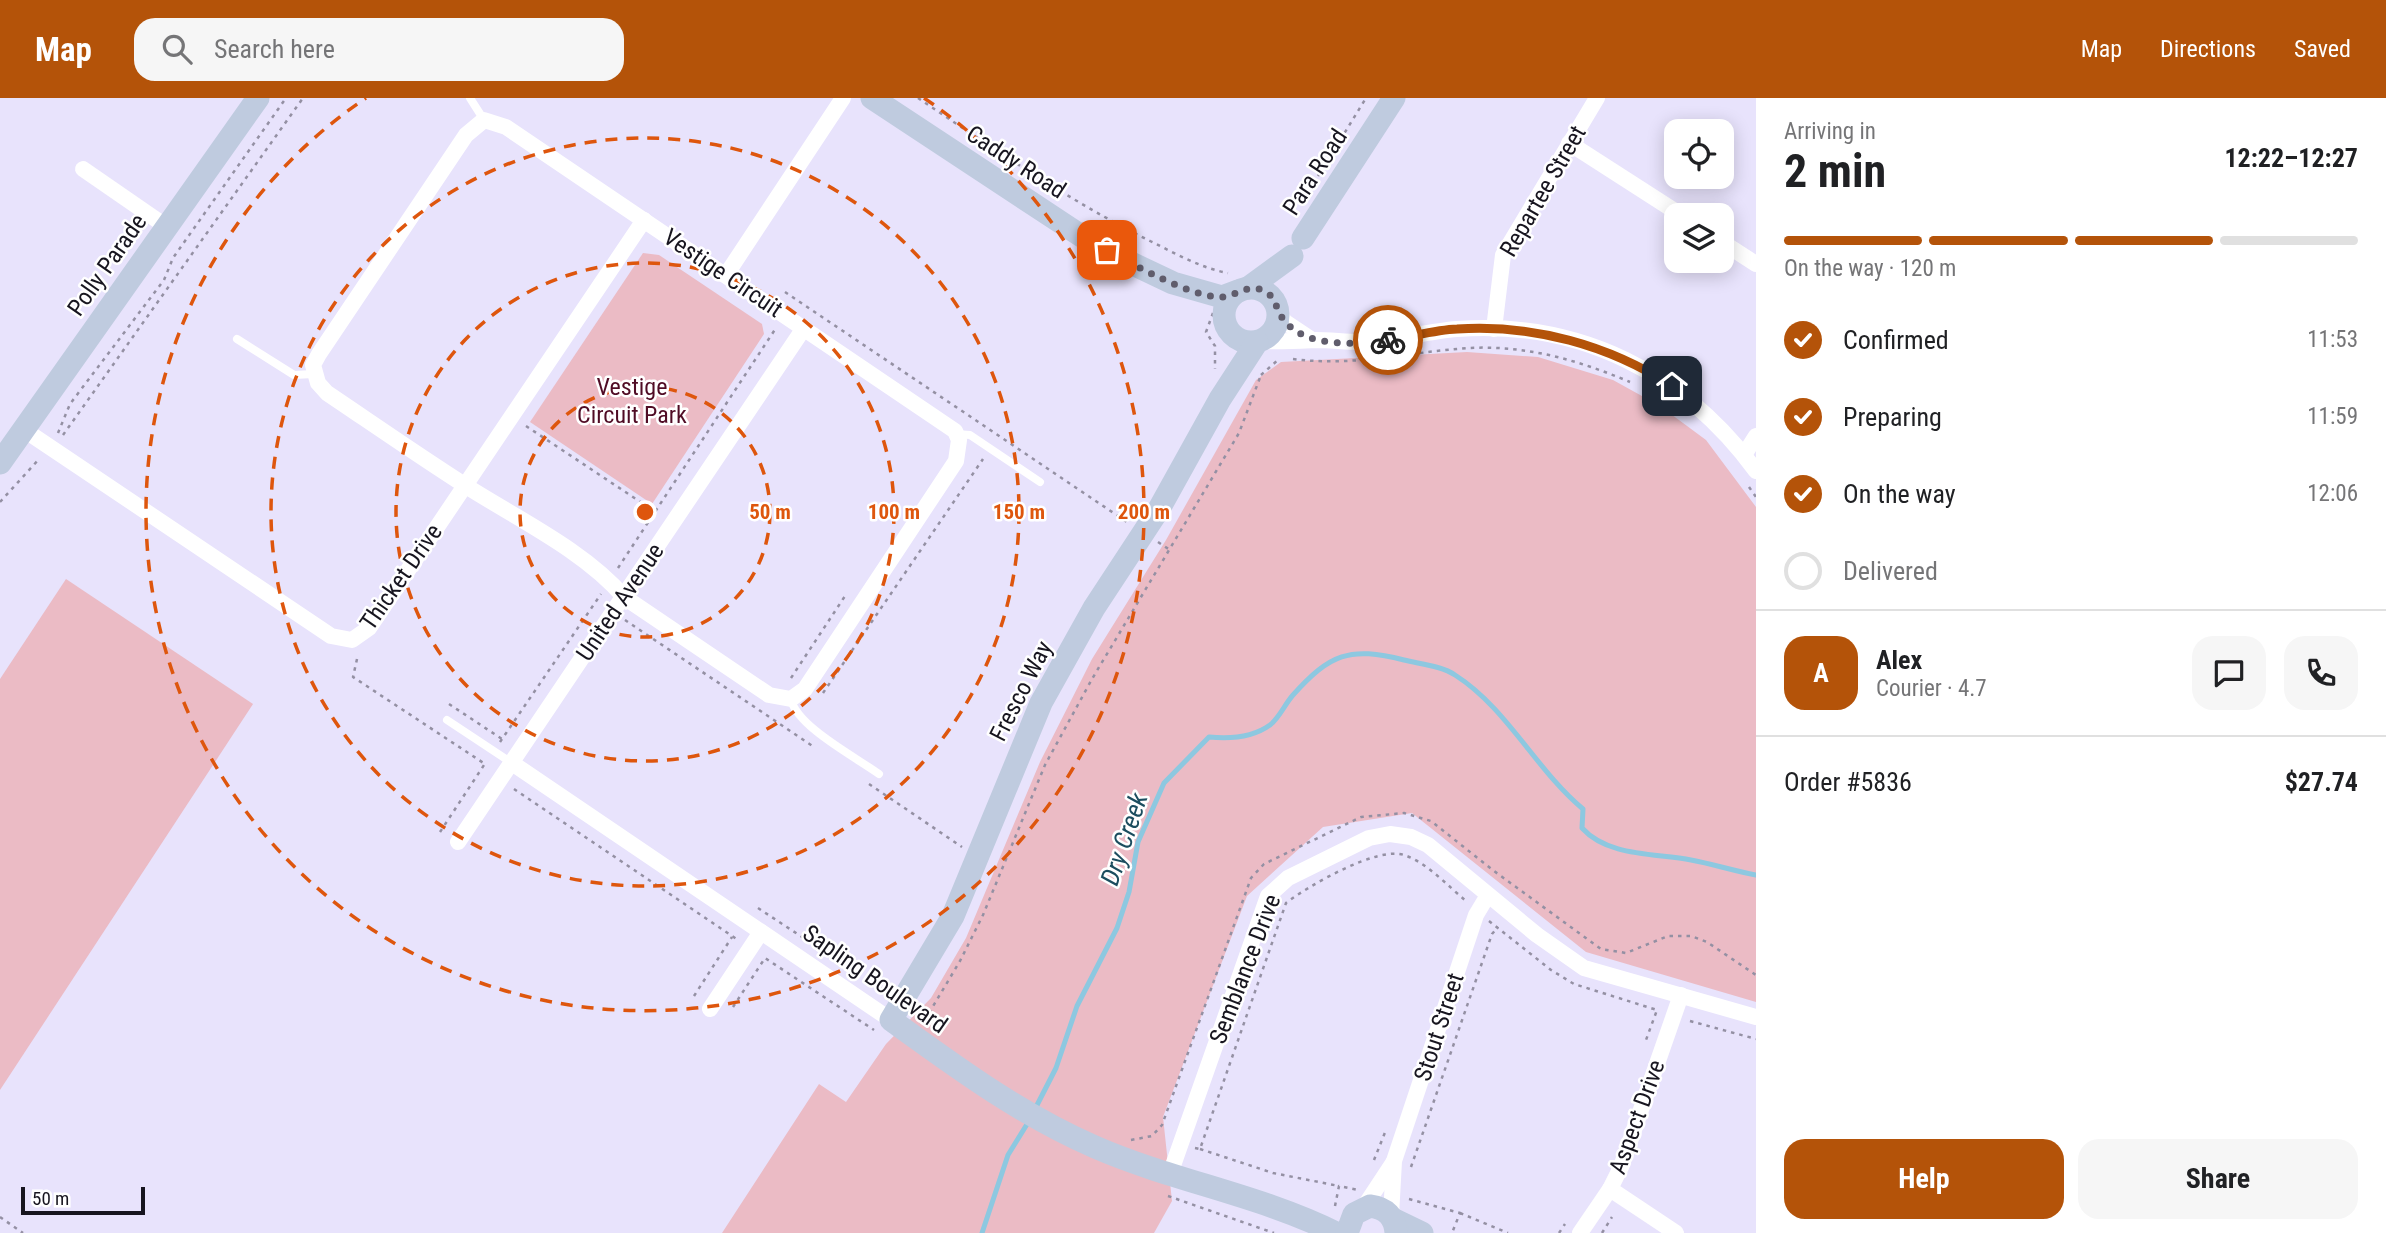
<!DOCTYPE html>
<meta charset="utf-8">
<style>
body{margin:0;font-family:"Roboto Condensed",sans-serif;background:#f6f6f6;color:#202124;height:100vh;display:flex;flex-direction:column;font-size:26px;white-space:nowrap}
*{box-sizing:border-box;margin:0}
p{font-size:23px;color:#757577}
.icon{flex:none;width:38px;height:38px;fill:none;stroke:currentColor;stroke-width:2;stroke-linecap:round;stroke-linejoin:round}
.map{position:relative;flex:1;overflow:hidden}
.sheet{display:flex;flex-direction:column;background:#fff;width:630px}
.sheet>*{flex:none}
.fabs{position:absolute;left:1664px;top:21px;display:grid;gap:14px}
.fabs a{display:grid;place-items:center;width:70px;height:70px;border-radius:14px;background:#fff;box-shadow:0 4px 18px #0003;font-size:35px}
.scale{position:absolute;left:21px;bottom:18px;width:124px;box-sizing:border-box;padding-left:7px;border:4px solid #17151f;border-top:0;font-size:19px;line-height:24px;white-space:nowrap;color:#17151f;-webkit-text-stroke:5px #fff;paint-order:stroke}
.pin{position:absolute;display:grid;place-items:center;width:60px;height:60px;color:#fff;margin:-30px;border-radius:14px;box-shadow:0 4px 10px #0006}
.courier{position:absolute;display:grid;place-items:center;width:70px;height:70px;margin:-35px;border:5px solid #b45309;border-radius:50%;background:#fff;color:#222;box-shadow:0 2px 9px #0007}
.headline em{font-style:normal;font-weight:700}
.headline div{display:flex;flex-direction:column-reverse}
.headline{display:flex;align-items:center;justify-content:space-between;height:119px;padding:0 28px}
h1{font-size:46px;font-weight:700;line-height:52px}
.bar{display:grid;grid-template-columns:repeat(4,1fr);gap:10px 7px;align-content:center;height:84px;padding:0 28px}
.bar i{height:9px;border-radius:5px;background:#e0e0e0}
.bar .selected{background:#b45309}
.bar p{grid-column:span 4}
.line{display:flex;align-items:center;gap:18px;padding:0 28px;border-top:2px solid #e0e0e0}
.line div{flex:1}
.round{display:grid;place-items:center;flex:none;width:74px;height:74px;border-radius:21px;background:#f6f6f6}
ol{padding:0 28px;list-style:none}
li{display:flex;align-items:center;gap:21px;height:77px}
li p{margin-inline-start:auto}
li .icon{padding:7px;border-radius:50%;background:#b45309;color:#fff;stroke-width:4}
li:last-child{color:#757577}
li i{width:38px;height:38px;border:4px solid #e0e0e0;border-radius:50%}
.button{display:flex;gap:14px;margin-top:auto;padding:14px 28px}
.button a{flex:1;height:80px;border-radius:21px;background:#b45309;color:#fff;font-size:28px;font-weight:700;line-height:80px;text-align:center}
.button a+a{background:#f6f6f6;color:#202124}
header{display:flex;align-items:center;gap:42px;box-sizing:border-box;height:98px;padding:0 35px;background:#b45309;color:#fff}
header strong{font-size:33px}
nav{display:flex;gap:38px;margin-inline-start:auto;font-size:24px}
.search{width:490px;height:63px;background:#f6f6f6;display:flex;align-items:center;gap:18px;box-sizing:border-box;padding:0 24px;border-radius:21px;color:#757577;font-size:26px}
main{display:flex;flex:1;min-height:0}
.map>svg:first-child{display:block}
</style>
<header>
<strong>Map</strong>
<div class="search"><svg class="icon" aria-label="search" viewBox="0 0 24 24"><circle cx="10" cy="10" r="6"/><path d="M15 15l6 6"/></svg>Search here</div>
<nav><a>Map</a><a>Directions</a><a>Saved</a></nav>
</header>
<main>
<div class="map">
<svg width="1756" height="1135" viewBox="0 0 1756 1135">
<rect width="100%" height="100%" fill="#e8e3fc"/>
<g fill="#ebbbc5">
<polygon points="643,155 659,157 762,226 764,236 652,406 530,324"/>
<polygon points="1467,254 1538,259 1613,282 1660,308 1706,342 1756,409 1756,904 1586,854 1412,715 1323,729 1247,798 1163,1019 1172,1103 1154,1135 722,1135 819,986 846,1004 886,946 931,900 966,840 1040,664 1092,561 1166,442 1256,282 1281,264"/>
<polygon points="66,481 253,606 0,992 0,581"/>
</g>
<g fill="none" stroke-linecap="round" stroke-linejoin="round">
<g stroke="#8dc8e0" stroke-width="5">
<path d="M1035 1011 1056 970 1077 908 1117 830 1129 794 1138 744 1164 685 1209 639C1229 641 1252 640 1270 627 1279 620 1285 606 1293 597 1330 556 1349 548 1404 562 1420 566 1442 568 1455 577 1507 610 1536 672 1583 711L1582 730C1608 759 1656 755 1691 762 1713 766 1734 773 1756 777"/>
<polyline points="982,1135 1008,1057 1029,1023"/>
</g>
<g stroke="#9490a3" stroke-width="2.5" stroke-dasharray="3.5 5" stroke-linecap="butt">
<path d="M918 0C994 51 1068 102 1150 143 1175 155 1200 170 1228 175"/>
<polyline points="1318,78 1366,0"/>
<polyline points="785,194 1127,424"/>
<polyline points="1213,215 1206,234 1215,248 1215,271"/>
<path d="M1293 261C1356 269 1407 254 1469 250 1526 247 1578 262 1630 284"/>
<polyline points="1261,277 1279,261"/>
<polyline points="526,328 654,413"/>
<polyline points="58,335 70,306 164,182 173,160 286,0"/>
<polyline points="63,337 303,0"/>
<polyline points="1749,389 1756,399"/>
<polyline points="0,404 40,360"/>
<polyline points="1158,444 1170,452"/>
<polyline points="618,470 776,230"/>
<polyline points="625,522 814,649"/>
<polyline points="357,561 353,579 485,666"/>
<polyline points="791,580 847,495"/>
<polyline points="823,595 983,361"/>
<polyline points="449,606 502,641"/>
<polyline points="500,644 601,496"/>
<polyline points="869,686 962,749"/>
<polyline points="514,691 738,842"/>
<polyline points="440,734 486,664"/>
<polyline points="758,810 884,893"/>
<polyline points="1489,823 1551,872 1574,886 1657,912 1646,942"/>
<polyline points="694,898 732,839"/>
<polyline points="733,909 765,860 874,932"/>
<polyline points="929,915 941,931"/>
<polyline points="929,915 960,863 983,817 1045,667 1092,581 1239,335 1261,277"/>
<polyline points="1690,923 1756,941"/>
<polyline points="1131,1042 1152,1038 1162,1027 1251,780 1264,766 1361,719 1404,715 1431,723 1494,773 1601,851 1626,855 1668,838 1691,838 1707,844 1756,877"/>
<path d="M1195 1050 1200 1051 1286 805C1308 788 1377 748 1404 757 1426 764 1448 788 1466 803"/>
<polyline points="1200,1051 1273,1075 1339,1088"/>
<polyline points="1374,1062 1386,1032"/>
<polyline points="1411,1069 1492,836 1498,829"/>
<polyline points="1168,1098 1274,1135"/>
<polyline points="1409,1101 1460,1115 1452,1135"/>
<polyline points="1335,1108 1339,1088 1358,1092"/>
<polyline points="1460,1115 1508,1135"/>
<polyline points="0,1119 23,1135"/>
<polyline points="1559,1135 1565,1126"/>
<polyline points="1602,1135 1612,1119"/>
</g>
<g stroke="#fff" stroke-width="8">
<polyline points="470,0 484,22"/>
<polyline points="237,241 294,277 313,276"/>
<polyline points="956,336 970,337 1040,384"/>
<path d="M791 601C796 628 857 660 879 676"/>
<polyline points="447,622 512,665"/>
</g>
<g stroke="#fff" stroke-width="16">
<path d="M484 22 506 29 955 333 959 342 956 363 805 591 791 601 769 597 624 499C585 453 516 420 466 388 419 358 373 326 327 295L318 285 313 267 319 256 466 37Z"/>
<polyline points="1569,45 1681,117"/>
<polyline points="83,71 167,129"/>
<polyline points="1722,144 1756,166"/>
<polyline points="726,177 843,0"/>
<polyline points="1279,215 1285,224 1312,242"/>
<polyline points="1494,231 1503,157 1597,0"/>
<path d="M1262 243C1280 244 1296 243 1315 242 1336 242 1358 246 1378 243 1405 240 1431 233 1457 231 1580 222 1684 275 1756 373"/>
<polyline points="23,331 331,538 352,542 369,530 644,122"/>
<polyline points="1744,357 1756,338"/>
<polyline points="512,665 891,922"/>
<polyline points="458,744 804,230"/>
<polyline points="710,911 761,834"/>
<polyline points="1170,1076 1268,798 1288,780 1369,740 1390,736 1411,739 1428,747 1537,837 1584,870 1756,919"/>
<polyline points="1610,1091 1676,1135"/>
<polyline points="1364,1109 1393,1065"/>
<polyline points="1391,1118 1394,1063 1476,817 1488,797"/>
<polyline points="1580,1135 1610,1091 1621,1069 1681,897"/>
</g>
<g stroke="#bfcbdf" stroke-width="23">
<polyline points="872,0 1083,139 1131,165 1173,185 1222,199 1238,193"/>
<polyline points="1303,140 1394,0"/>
<circle cx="1251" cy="217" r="27"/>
<polyline points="1248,190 1292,158"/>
<path d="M1257 244 1220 301 1159 411 1094 510 1041 605 953 818 891 922C956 969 1021 1017 1095 1049 1173 1083 1260 1097 1336 1135"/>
<polyline points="0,365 258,0"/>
<polyline points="1393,1121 1422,1135"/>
<path d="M1347 1135 1354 1116 1370 1108C1386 1110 1395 1119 1396 1135"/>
</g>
</g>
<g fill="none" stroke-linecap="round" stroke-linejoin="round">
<path stroke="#605d6c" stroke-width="7" stroke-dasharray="0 12.6" d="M1107 152C1134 167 1191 199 1221 199 1235 199 1246 186 1262 192 1276 197 1275 210 1283 221 1304 250 1356 247 1388 242"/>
<path stroke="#b45309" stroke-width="9" d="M1388 242C1411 239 1434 232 1457 231 1533 226 1609 247 1672 288"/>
</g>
<g fill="none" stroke="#de560d" stroke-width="3.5" stroke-dasharray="12 9">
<circle cx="645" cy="414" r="125"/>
<circle cx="645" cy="414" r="249"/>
<circle cx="645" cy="414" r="374"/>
<path d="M924 0A499 499 0 1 1 366 0"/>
</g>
<g text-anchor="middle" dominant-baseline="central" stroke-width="5" stroke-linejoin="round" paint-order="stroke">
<g font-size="24" fill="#17151f" stroke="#fff">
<text transform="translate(1016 64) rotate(33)">Caddy Road</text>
<text transform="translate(1315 74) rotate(-57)">Para Road</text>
<text transform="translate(1543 93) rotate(-60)">Repartee Street</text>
<text transform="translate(107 167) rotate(-55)">Polly Parade</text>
<text transform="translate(723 175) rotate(34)">Vestige Circuit</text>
<text transform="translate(401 479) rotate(-55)">Thicket Drive</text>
<text transform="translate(620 504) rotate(-56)">United Avenue</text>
<text transform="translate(1021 593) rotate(-63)">Fresco Way</text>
<text transform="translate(1245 871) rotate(-69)">Semblance Drive</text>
<text transform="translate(875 881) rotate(35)">Sapling Boulevard</text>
<text transform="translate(1439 929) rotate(-72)">Stout Street</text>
<text transform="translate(1637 1019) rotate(-70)">Aspect Drive</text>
</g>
<g font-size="24" fill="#500c25" stroke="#fff">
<text x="632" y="289">Vestige<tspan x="632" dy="28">Circuit Park</tspan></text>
</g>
<g font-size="26" font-style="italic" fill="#1c4d5f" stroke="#fff">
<text transform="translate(1124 741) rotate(-71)">Dry Creek</text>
</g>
</g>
<circle cx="645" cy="414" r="10" fill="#de560d" stroke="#fff" stroke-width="3.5"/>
<g font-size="21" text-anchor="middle" font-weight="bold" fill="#de560d" stroke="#fff" stroke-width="5" stroke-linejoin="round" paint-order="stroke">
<text x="770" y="421">50 m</text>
<text x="894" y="421">100 m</text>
<text x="1019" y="421">150 m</text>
<text x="1144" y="421">200 m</text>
</g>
</svg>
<div class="fabs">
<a><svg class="icon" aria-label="locate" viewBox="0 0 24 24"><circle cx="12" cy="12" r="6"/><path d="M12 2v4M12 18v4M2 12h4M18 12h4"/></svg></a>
<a><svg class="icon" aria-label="layers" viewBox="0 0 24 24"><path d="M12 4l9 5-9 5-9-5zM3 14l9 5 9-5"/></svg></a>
</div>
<div class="scale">50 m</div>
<div class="pin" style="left:1107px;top:152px;background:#ea580c"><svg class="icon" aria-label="bag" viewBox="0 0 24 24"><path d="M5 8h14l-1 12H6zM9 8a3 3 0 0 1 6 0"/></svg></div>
<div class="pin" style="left:1672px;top:288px;background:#1f2937"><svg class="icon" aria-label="home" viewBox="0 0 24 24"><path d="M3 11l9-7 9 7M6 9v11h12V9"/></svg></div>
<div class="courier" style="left:1388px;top:242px"><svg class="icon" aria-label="bike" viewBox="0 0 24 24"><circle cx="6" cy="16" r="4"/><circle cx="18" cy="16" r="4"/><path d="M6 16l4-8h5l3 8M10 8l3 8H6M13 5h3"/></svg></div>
</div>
<section class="sheet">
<div class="headline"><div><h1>2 min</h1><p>Arriving in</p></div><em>12:22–12:27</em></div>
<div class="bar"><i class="selected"></i><i class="selected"></i><i class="selected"></i><i></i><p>On the way · 120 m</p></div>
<ol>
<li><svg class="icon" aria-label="check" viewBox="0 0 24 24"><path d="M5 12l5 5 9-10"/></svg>Confirmed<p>11:53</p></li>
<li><svg class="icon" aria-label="check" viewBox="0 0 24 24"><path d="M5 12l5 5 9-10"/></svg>Preparing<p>11:59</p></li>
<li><svg class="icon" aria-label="check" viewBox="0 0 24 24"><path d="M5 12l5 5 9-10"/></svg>On the way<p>12:06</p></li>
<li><i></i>Delivered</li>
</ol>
<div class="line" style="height:126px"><b class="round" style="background:#b45309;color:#fff">A</b><div><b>Alex</b><p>Courier · 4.7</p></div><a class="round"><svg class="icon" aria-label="chat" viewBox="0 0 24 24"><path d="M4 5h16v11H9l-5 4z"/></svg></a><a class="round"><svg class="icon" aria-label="phone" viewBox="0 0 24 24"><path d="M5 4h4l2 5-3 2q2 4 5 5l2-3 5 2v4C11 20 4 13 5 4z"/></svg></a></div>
<div class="line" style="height:91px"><div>Order #5836</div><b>$27.74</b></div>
<div class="button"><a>Help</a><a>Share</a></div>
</section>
</main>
